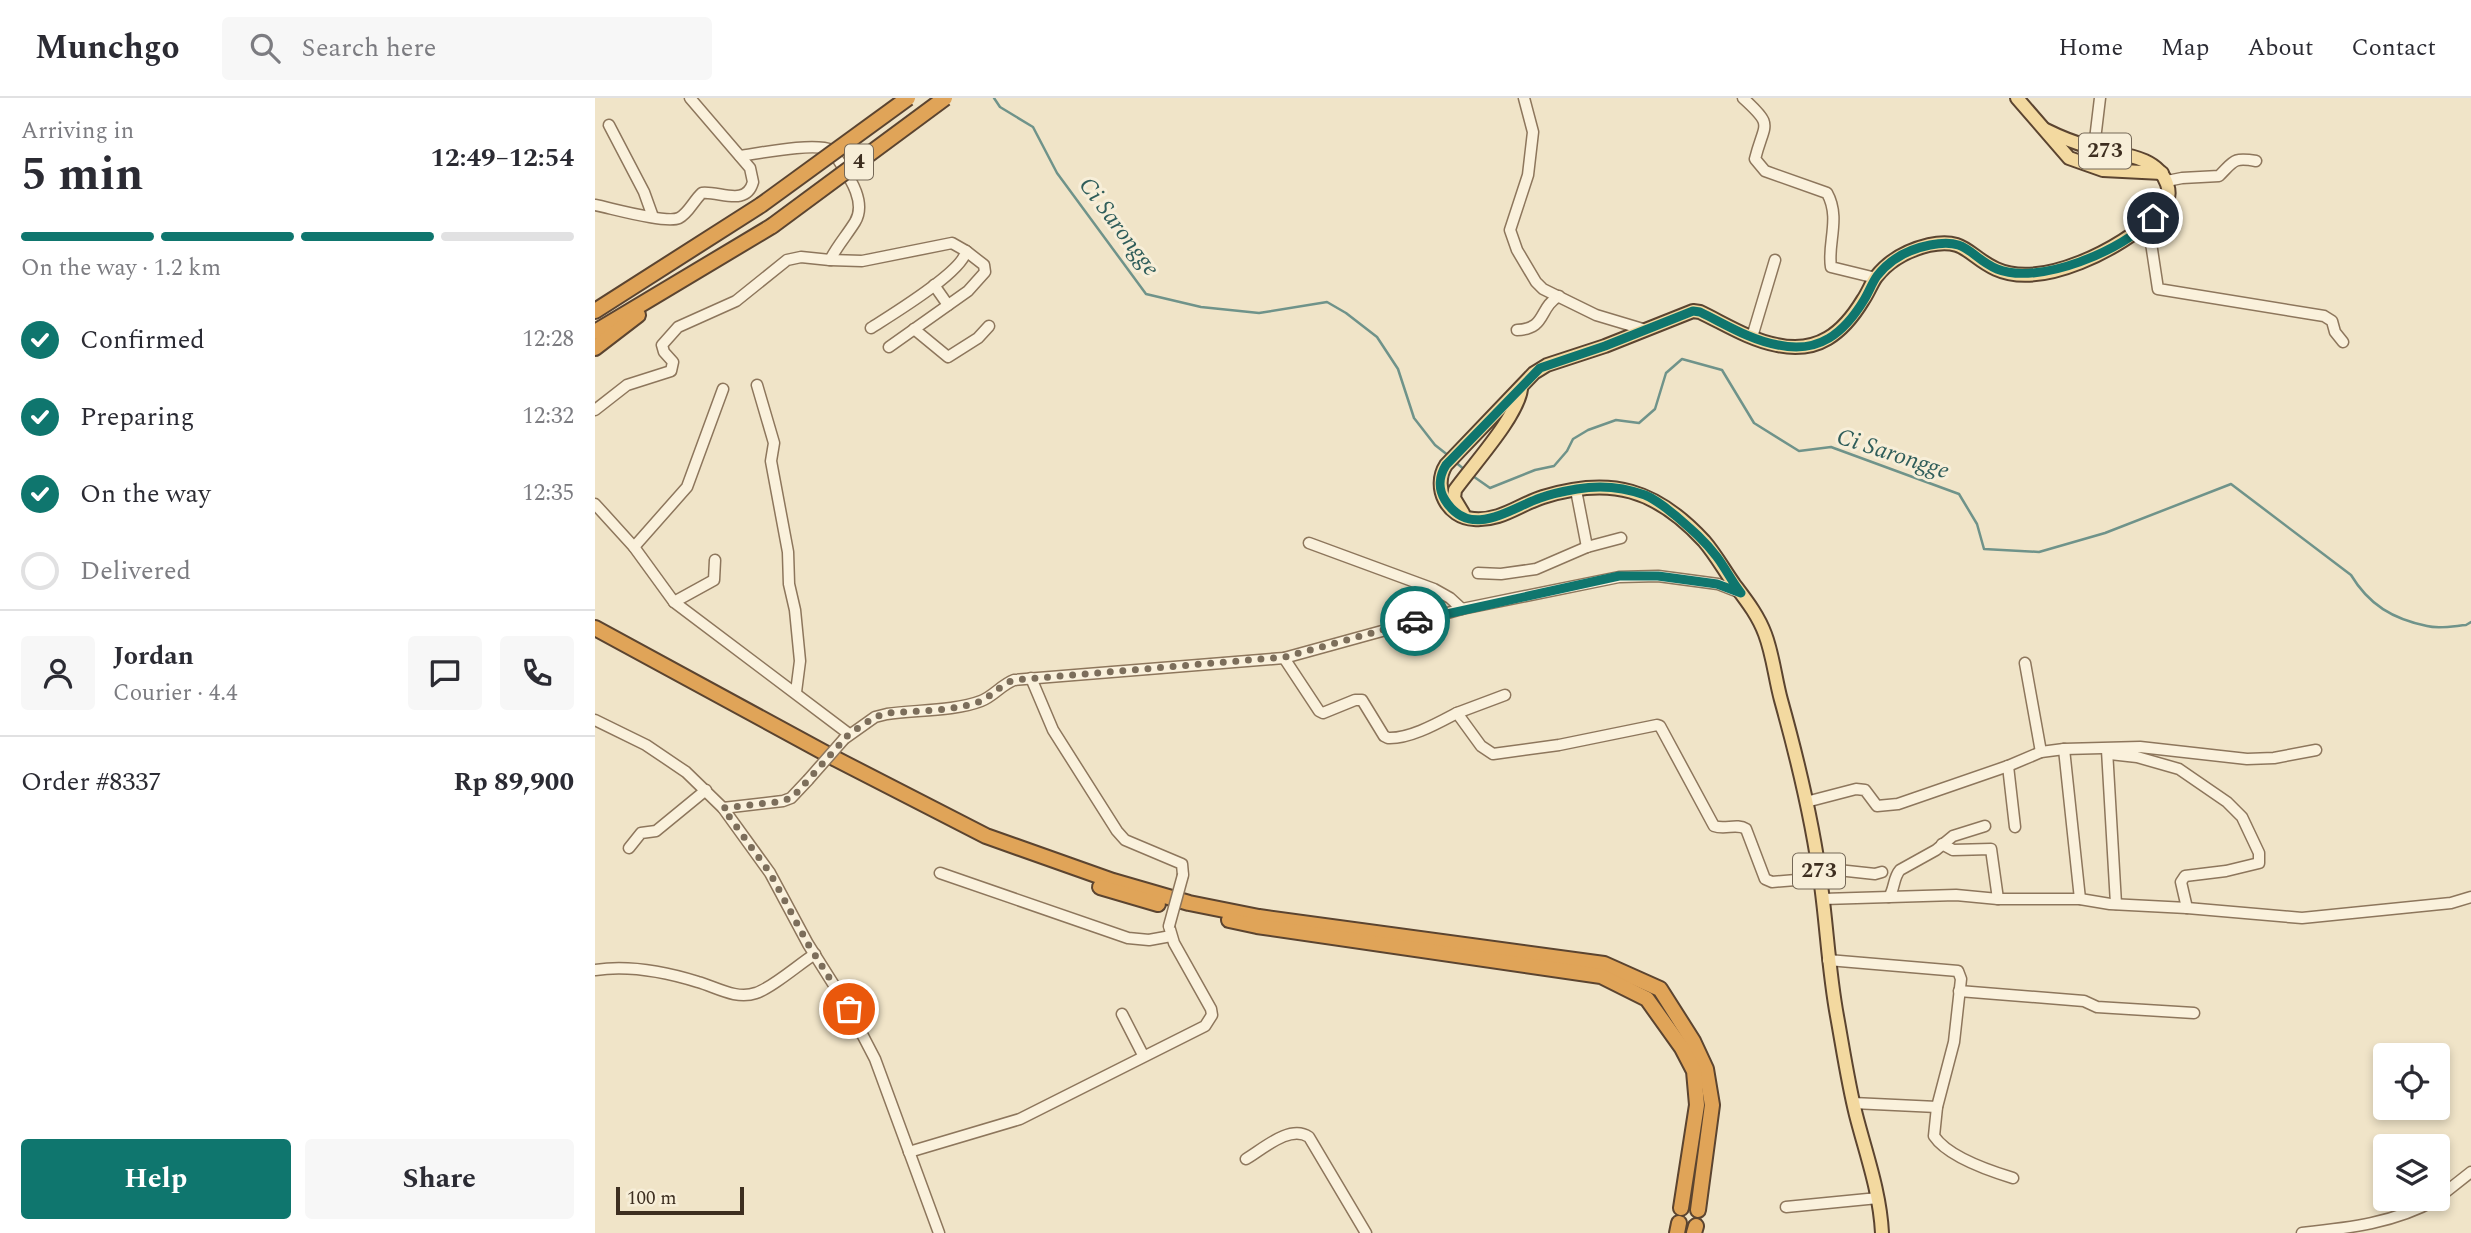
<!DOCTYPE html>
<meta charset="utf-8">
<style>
body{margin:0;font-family:Spectral,serif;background:#f7f7f7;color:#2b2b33;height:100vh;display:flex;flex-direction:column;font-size:26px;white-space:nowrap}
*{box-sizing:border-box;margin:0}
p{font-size:23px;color:#7c7c81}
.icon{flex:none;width:38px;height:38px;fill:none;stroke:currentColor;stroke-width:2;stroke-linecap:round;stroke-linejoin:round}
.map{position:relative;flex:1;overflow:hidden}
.details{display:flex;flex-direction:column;background:#fff;width:595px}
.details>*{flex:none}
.buttons{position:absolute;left:1778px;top:945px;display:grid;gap:14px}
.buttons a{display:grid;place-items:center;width:77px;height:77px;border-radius:7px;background:#fff;box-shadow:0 4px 10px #0003;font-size:35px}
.scale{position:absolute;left:21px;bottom:18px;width:128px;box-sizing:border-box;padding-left:7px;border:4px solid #3d2e20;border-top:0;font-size:19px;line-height:24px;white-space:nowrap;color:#3d2e20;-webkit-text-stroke:5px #f7eed8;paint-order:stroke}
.pin{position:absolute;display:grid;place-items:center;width:60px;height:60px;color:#fff;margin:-30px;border:4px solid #fff;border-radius:50%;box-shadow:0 2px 7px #0007}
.courier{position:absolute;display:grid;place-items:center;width:70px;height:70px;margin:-35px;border:5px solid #0f766e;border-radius:50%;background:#fff;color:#222;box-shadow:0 2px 9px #0007}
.summary em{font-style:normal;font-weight:700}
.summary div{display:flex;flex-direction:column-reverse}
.summary{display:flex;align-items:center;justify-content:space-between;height:119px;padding:0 21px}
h1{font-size:46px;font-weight:700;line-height:52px}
.bar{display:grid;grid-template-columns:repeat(4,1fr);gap:10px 7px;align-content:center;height:84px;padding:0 21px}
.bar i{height:9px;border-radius:5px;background:#e1e1e2}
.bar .on{background:#0f766e}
.bar p{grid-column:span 4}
.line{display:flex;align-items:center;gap:18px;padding:0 21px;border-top:2px solid #e1e1e2}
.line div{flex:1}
.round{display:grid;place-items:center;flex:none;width:74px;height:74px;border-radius:7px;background:#f7f7f7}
ol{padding:0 21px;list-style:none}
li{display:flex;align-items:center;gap:21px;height:77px}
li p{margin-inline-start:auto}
li .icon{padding:7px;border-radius:50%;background:#0f766e;color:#fff;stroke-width:4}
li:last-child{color:#7c7c81}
li i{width:38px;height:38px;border:4px solid #e1e1e2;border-radius:50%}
.action{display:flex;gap:14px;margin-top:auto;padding:14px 21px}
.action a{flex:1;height:80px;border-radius:7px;background:#0f766e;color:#fff;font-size:28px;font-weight:700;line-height:80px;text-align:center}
.action a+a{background:#f7f7f7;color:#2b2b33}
header{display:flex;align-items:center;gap:42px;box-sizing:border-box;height:98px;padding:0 35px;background:#fff;border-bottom:2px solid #e1e1e2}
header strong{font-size:33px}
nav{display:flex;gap:38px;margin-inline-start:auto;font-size:24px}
.search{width:490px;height:63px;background:#f7f7f7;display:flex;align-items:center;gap:18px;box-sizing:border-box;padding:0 24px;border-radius:7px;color:#7c7c81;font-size:26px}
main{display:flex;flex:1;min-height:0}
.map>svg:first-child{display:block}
</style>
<header>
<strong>Munchgo</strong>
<div class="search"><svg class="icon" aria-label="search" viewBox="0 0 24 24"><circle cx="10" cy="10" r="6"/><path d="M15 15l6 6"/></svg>Search here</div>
<nav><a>Home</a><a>Map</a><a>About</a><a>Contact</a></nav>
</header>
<main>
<section class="details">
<div class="summary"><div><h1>5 min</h1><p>Arriving in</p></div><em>12:49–12:54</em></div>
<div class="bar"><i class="on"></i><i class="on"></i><i class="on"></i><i></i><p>On the way · 1.2 km</p></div>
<ol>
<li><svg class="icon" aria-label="check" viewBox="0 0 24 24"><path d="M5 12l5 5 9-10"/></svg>Confirmed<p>12:28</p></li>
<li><svg class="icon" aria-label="check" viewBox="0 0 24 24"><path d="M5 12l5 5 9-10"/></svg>Preparing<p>12:32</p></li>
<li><svg class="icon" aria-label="check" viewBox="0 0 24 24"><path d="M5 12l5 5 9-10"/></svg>On the way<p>12:35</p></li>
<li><i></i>Delivered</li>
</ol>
<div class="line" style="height:126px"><a class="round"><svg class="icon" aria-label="person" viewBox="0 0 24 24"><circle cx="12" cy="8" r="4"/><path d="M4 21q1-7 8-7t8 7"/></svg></a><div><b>Jordan</b><p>Courier · 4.4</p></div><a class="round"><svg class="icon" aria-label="chat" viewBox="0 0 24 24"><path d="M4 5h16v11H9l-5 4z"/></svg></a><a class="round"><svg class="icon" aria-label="phone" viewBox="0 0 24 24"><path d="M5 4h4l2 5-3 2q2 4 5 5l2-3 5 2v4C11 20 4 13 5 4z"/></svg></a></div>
<div class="line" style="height:91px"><div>Order #8337</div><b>Rp 89,900</b></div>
<div class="action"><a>Help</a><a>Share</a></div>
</section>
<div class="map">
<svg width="1876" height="1135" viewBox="0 0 1876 1135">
<rect width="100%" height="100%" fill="#f0e4c8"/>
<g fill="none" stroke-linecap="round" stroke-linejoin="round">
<g stroke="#6f938a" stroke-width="2.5">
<polyline points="399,0 405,9 438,29 462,75 551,196 606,209 664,215 732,204 751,215 782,239 803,271 819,320 840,347 854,358"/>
<polyline points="859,363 870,372"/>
<path d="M875 376 895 390 940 372 959 368 972 353 978 341 993 332 1021 322 1044 325 1060 311 1071 275 1087 261 1127 272 1159 325 1204 353 1236 349 1364 396 1382 426 1389 451 1444 454 1510 435 1636 386 1756 477C1774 507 1798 521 1832 528 1844 531 1859 528 1871 527L1876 524"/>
</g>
<defs>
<g id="minor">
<polyline points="929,0 938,34 933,77 915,132 922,152 941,184 948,191 1001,217 1051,232"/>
<path d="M1148 0C1180 29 1169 24 1160 61L1170 73 1232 95C1246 120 1232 146 1236 169L1281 180"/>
<polyline points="14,27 49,94 58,119"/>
<polyline points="1499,50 1505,0"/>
<path d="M1572 83 1587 80 1624 78C1639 63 1638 59 1661 63"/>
<path d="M0 107C16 110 71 126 84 120 93 116 99 102 107 95 125 93 151 109 158 84L155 70 95 0"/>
<polyline points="1553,125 1563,191 1729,218 1737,223 1740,234 1748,244"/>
<path d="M235 162 267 163 357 145 371 153C368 174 296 217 276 230"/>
<polyline points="339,187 353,207"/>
<polyline points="319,231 353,259 383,240 394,228"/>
<path d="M922 232C952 231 943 210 964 198"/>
<polyline points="1157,239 1180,162"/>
<polyline points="294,249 373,193 390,174 389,167 371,153"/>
<polyline points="162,287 179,345 176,363 193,454 194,486 200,512 205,563 201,594"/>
<path d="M0 312 32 287 76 273 78 264 69 254 67 247 83 229 141 203 192 162 206 159 235 162C242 148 252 137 260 124 274 101 248 71 237 52 219 44 166 55 145 58"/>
<polyline points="981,392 992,449"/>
<polyline points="0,406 39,449 79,504 254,636"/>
<polyline points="714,445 839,491 855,500 867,511"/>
<polyline points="39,449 92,389 128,291"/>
<polyline points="883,475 906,476 941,471 992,449 1026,440"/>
<polyline points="79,504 119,482 120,462"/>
<path d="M689 560 724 613 728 615 760 602H767L789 638 793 640C815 641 843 625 862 615L886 648 898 656 964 647 1062 627 1065 628 1119 728C1130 732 1142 725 1151 731L1170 781 1177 784 1225 780"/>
<polyline points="1430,565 1446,654"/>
<polyline points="436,580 458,632 522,733 530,742 587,766 588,777"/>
<polyline points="862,615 910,597"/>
<polyline points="0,622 51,647 91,674 128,710 175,775 213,846 254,911 280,961 344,1135"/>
<path d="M249 641 280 619 292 616C320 612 360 613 386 603 399 598 406 587 419 582L689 560 867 511 1024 479 1063 478 1123 486 1146 495"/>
<polyline points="1469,651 1485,801"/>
<polyline points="1512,652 1521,806"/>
<polyline points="1515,656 1542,659 1584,671 1632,704 1647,719 1664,755 1664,765 1631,773 1590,778 1586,784 1592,810"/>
<polyline points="1413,668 1420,729"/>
<polyline points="1211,704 1261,691 1270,692 1282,708 1303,706 1413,668 1446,654 1469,651 1545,649 1652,661 1679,660 1721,652"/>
<polyline points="128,710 188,703 196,700 213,682"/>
<polyline points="1347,746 1358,752 1396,751 1403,801"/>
<polyline points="34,750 46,735 61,733 111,692"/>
<polyline points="345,775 533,840 554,842 576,838"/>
<polyline points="1225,776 1243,772 1280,776 1287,774"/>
<path d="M1294 799C1300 790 1298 780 1305 772L1341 752 1358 738 1390 728"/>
<polyline points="1228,801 1361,797 1403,801 1485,801 1515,806 1592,810 1707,820 1856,805 1876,799"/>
<path d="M1233 862 1363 873 1366 881 1359 944 1342 1009 1339 1038C1353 1059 1395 1073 1418 1080"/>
<path d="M0 872C33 867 71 874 103 884 121 889 141 902 161 895 177 890 204 866 220 856"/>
<polyline points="1364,893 1489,903 1502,909 1599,915"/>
<polyline points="527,916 548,957"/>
<polyline points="1258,1005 1342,1009"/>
<polyline points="314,1054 425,1021 610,928 617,917 616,911 579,845 574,828"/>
<path d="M651 1061C668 1051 695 1026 714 1039L771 1135"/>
<polyline points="1843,1100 1876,1074"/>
<polyline points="1191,1109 1283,1100"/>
<path d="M1707 1135C1754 1130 1800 1125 1842 1101"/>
</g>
<g id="major">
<polyline points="1422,0 1474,60 1508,72 1567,75"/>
<path d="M868 415 859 400 860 392C877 368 923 318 926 291"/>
<path d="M1287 1135C1285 1094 1271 1056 1261 1017 1253 985 1248 951 1242 918 1234 875 1232 831 1226 787 1218 725 1203 663 1186 602 1180 580 1178 557 1170 536 1163 517 1151 502 1139 486 1129 472 1121 457 1109 443 1061 391 1016 378 948 399 923 407 906 423 879 421 852 420 837 389 851 367L939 275 952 267 1010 248 1098 213 1105 214C1130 226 1155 242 1182 247 1223 256 1248 235 1268 202 1273 195 1276 186 1281 179 1295 161 1313 152 1334 147 1370 139 1373 158 1401 171 1447 192 1527 150 1560 118 1570 109 1577 101 1572 86 1562 56 1522 57 1495 49 1480 45 1465 39 1451 32"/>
</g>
<g id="highway">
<polyline points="0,213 166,107"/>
<polyline points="0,234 177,128"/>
<polyline points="0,250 43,217"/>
<polyline points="0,530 241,661 391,738 518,783 594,805 664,819 1009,866 1065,891 1098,943 1111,971 1117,1007 1103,1112"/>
<polyline points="505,789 563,806"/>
<polyline points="634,822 662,828 1006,878 1052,901 1087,950 1099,973 1102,1007 1086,1110"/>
<polyline points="1082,1135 1084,1125"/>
<polyline points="1099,1135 1101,1128"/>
</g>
</defs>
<use href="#minor" stroke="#8d765c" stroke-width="13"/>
<use href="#major" stroke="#5b4430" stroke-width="16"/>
<use href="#highway" stroke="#5b4430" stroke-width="18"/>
<use href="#minor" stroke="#faf1dc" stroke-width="10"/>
<use href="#major" stroke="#f3d9a0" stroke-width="12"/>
<use href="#highway" stroke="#e0a458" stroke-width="14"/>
<defs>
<g id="minor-bridge">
<polyline points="213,682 249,641"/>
<polyline points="574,828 588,777"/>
</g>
<g id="highway-bridge">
<polyline points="166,107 313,0"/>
<polyline points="177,128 350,0"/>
</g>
</defs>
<use href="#minor-bridge" stroke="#8d765c" stroke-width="13" stroke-linecap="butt"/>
<use href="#highway-bridge" stroke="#5b4430" stroke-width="18" stroke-linecap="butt"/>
<use href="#minor-bridge" stroke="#faf1dc" stroke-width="10"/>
<use href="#highway-bridge" stroke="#e0a458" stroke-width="14"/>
</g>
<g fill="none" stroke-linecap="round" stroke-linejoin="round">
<path stroke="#7c6e5b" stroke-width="7" stroke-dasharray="0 12.6" d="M254 911 213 846 175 775 128 710 181 704 197 700 254 636 280 619 292 615C319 613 356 613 381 605 396 600 404 587 419 582L690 559 820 523"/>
<path stroke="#0f766e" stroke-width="9" d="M820 523 1024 478H1063L1122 486 1146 495C1137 484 1131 471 1122 459 1110 443 1096 431 1081 418 1071 410 1062 402 1050 397 1028 389 1004 387 982 391 970 393 956 396 945 400 914 411 875 442 850 402 843 391 844 378 851 367L945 270 1010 248 1098 213 1105 214C1130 226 1155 242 1183 247 1224 256 1249 235 1269 202 1274 194 1277 185 1282 178 1296 160 1314 151 1335 147 1374 139 1374 159 1402 171 1444 188 1529 152 1558 120"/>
</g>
<g text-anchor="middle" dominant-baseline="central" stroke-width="6" stroke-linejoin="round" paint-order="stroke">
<g fill="#f7eed8" stroke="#756857" stroke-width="2">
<rect x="1484" y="35.5" width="52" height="35" rx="5"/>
<rect x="250" y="46.5" width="28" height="35" rx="5"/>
<rect x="1198" y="755.5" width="52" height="35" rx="5"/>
</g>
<g font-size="21" font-weight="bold" fill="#3d2e20">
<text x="1510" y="53">273</text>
<text x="264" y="64">4</text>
<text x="1224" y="773">273</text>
</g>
<g font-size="24" font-style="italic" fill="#2f5d5a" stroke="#f7eed8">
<text transform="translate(524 129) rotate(53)">Ci Sarongge</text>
<text transform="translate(1298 356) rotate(18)">Ci Sarongge</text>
</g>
</g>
</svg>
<div class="buttons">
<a><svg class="icon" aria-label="locate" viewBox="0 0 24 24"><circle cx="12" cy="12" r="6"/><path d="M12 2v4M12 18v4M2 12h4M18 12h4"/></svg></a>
<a><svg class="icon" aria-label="layers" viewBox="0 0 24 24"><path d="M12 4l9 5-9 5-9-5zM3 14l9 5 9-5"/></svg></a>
</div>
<div class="scale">100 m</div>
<div class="pin" style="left:254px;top:911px;background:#ea580c"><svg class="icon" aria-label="bag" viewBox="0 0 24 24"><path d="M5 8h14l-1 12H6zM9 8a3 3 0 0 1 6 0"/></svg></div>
<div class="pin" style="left:1558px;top:120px;background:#1f2937"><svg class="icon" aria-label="home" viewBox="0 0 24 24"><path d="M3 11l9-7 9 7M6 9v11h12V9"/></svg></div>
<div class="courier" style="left:820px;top:523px"><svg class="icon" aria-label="car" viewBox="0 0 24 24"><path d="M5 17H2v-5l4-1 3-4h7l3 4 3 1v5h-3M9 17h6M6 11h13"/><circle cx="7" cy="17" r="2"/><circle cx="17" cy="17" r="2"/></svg></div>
</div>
</main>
